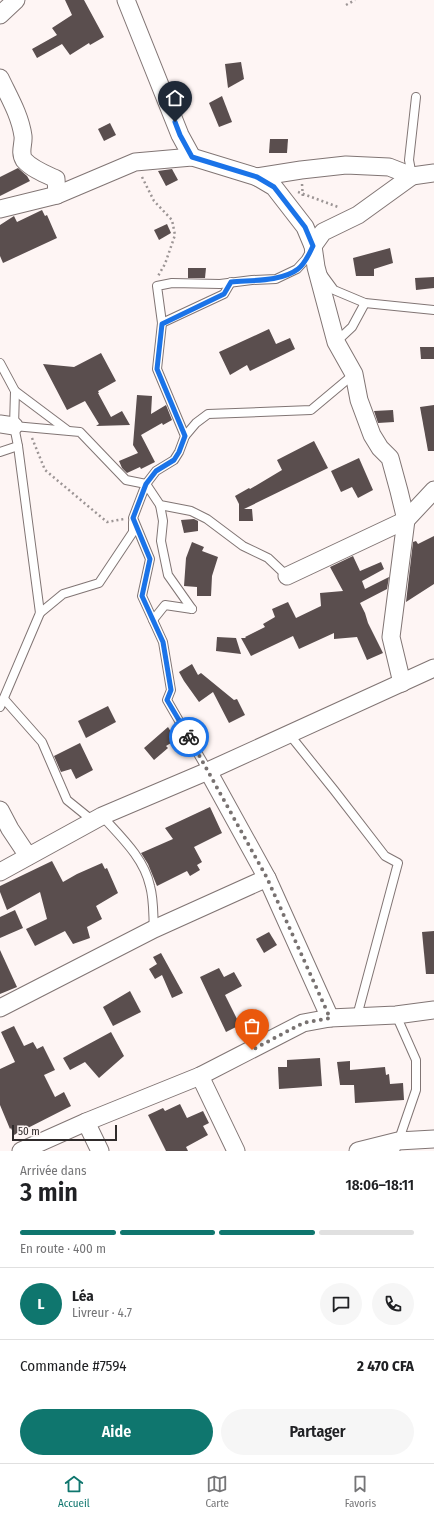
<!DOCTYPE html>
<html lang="fr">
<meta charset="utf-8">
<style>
body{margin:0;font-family:"Fira Sans Condensed",sans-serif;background:#f6f6f6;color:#202124;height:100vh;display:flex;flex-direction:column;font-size:15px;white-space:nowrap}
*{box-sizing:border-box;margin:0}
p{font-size:13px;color:#757577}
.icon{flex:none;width:22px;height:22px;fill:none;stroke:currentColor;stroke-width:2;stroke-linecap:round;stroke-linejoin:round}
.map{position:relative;height:1151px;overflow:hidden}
.panel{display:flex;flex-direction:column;background:#fff;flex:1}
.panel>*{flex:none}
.scale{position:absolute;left:12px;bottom:10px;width:105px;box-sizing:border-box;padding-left:4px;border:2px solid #302b2b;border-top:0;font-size:11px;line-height:14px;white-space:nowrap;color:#302b2b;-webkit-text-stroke:3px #fef5f4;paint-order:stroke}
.pin{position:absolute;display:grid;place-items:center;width:34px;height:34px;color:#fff;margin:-41px -17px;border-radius:50% 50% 50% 0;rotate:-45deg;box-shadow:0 0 4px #0007}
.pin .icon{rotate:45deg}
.courier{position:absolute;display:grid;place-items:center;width:40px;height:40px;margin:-20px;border:3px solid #1a73e8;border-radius:50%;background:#fff;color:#222;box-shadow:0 1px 5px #0007}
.headline em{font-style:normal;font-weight:600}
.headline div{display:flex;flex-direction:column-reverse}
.headline{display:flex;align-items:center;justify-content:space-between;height:68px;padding:0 20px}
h1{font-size:26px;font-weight:600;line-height:30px}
.bar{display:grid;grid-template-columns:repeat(4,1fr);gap:6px 4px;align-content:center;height:48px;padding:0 20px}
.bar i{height:5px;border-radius:3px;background:#e0e0e0}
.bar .current{background:#0f766e}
.bar p{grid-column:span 4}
.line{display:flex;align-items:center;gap:10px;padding:0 20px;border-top:1px solid #e0e0e0}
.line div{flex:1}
.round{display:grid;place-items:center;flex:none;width:42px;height:42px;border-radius:21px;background:#f6f6f6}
.primary-button{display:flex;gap:8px;margin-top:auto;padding:8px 20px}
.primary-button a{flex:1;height:46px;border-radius:24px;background:#0f766e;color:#fff;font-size:16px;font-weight:600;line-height:46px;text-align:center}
.primary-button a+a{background:#f6f6f6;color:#202124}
.dock{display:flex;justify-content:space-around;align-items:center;height:56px;border-top:1px solid #e0e0e0;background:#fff;font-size:11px;color:#757577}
.dock a{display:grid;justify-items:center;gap:2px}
.dock .current{color:#0f766e}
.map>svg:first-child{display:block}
</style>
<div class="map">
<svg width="434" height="1151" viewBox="0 0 434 1151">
<rect width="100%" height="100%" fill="#fef5f4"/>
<g fill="#5a4e4e">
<polygon points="65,0 84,0 104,37 90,45 89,43 70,55 62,44 37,58 32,49 57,35 52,28 72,15"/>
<polygon points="241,62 244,79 228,88 225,64"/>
<polygon points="222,96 232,122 219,127 209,103"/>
<polygon points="110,123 116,135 104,141 98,129"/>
<polygon points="270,139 288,139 287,153 269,153"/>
<polygon points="18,168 27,176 30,181 0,196 0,177"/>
<polygon points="172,169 178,180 166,186 158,171"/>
<polygon points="42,210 45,216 47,215 57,238 3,263 0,256 0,225 14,216 17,222"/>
<polygon points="167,224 171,233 159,240 154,230"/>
<polygon points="390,248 393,263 374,269 374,276 356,276 353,258"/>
<polygon points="188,268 206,268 205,278 188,278"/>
<polygon points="434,277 434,288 416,290 415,278"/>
<polygon points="269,329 276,344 290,338 295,349 250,371 247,365 230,375 219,352"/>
<polygon points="420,347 434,347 434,359 421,359"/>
<polygon points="101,353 116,381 98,391 99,393 98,393 111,417 122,411 130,425 96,426 99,424 85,401 67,410 43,364 74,367"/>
<polygon points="137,395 152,396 151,414 166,405 172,420 163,425 162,423 141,435 155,462 141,469 140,467 127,473 122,468 119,461 138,453 133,445"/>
<polygon points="434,405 434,451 428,451 420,407"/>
<polygon points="393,410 394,422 378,423 374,411"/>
<polygon points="314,441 328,468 244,509 252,509 253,521 239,521 239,504 235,496 249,488 250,489 282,470 277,460"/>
<polygon points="359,458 373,490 358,498 352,487 341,492 331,471"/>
<polygon points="194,519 198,521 198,531 184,533 181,520"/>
<polygon points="434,536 434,584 406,602 413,542 416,541 418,544"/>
<polygon points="192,542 204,547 202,551 218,557 212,576 211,596 197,596 197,587 184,586 186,558"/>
<polygon points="353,556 360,571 381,562 384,569 362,581 365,589 389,577 387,589 360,603 365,613 368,623 383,653 367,660 357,637 334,639 334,633 299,649 293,636 251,656 241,638 246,638 245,637 265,627 263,624 275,617 272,609 288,602 296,618 321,606 320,593 343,591 330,567"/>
<polygon points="217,637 236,638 241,654 216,651"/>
<polygon points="192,664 198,675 201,673 234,700 237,699 245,715 229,723 213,692 199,702 184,681 179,672"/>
<polygon points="108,706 116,722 86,738 78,721"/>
<polygon points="168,727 176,740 166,746 168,748 154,760 144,748"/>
<polygon points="80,743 93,770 76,779 71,769 61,772 54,756"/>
<polygon points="210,807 222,833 194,847 202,862 197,865 200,870 190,876 187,871 157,886 148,864 141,853 173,839 165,828"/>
<polygon points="52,861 63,882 77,874 102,863 105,869 107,868 118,893 96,906 102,919 87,927 90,938 73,944 65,931 35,946 26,929 47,919 40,892 7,910 0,892 0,886"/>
<polygon points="15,910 23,928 0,938 0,917"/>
<polygon points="434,931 434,974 426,974 422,932"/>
<polygon points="269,932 277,945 264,953 256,939"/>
<polygon points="0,950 17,987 0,994"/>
<polygon points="161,953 183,993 172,998 162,975 155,979 149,969 157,964 153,957"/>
<polygon points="219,968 224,977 234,972 242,986 225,995 240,1025 226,1032 200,977"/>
<polygon points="130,991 141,1012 113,1026 103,1007"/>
<polygon points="14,1026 24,1046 33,1042 37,1049 43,1046 55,1070 44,1075 55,1097 64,1092 71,1106 14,1135 11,1128 10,1129 0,1105 0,1069 15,1062 1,1032"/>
<polygon points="111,1032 124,1056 99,1078 85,1062 70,1070 63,1058"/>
<polygon points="320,1058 322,1086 279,1089 278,1067 287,1067 287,1060"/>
<polygon points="350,1061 350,1070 385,1067 386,1075 389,1074 390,1084 403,1083 404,1100 355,1103 354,1085 340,1085 337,1062"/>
<polygon points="180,1104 187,1118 203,1111 209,1123 203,1126 208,1135 186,1147 188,1151 166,1151 148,1115 163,1108 165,1111"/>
</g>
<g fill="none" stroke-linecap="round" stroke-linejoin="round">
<defs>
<g id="service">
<polyline points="412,176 409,160 416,97"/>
<polyline points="323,275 334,290 365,303 434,310"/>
<polyline points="162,323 224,294 231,282"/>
<polyline points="336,342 352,327 365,303"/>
<polyline points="0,363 15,391 14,426 18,446 40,613 0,707"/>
<polyline points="15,391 67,430"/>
<polyline points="14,426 80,432 126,480 146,484 133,518 150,559 142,596 163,642 171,690 167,700 208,771"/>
<polyline points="185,436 196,423 208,414 311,410 354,374"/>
<polyline points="0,452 18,446"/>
<polyline points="160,505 163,521 161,541 168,575 192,609"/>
<polyline points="287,576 268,558 243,546 207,519 191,511 160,505 146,484 156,471 174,460 179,452 185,436 157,369 162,323 157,286 172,283 220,284 252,280 276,279 297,269 306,259 311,250"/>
<polyline points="40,613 63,594 99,583 133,532 133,522"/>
<polyline points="153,620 165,605 192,609"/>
<polyline points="4,699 42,742 67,800 93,821"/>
<polyline points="289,734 334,790 385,856 398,863 357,1016"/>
<path d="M102 816C121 837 144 858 150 886 154 900 153 916 154 929"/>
<polyline points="395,1151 416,1090 416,1060 396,1015"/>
</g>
<g id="minor">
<polyline points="126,0 180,135 192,157"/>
<polyline points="0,15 16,0"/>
<path d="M0 78C9 97 20 115 23 136 24 144 19 152 24 160 32 169 45 174 56 179L57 195"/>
<polyline points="257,177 301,170 346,165 389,167 412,176 434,173"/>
<polyline points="0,209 57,195 135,162 192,157 257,177 274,187 305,227 313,246 316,267 336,342 354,374 359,400 372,435 380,448 390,458 399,491 406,520 391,637 402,683"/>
<polyline points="313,246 323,232 358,215 412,176"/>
<polyline points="0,424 14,426"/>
<polyline points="287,576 406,520 434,490"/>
<polyline points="208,771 267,878 330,1018"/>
<polyline points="0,810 10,829 28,856"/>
<polyline points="0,872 102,816 208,771 434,668"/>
<polyline points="0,1008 154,929 267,878"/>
<polyline points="200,1076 236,1151"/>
<polyline points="86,1122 100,1151"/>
<polyline points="21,1151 86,1122 200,1076 303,1023 330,1018 396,1015 434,1010"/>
<polyline points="358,1151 398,1141 434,1139"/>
</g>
</defs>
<use href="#service" stroke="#817574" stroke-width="10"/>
<use href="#minor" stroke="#817574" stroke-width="19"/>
<g stroke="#9c9595" stroke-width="2.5" stroke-dasharray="2 3" stroke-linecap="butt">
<polyline points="346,5 355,0"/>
<polyline points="142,177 154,201 172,220 175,235 165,264 158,276"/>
<polyline points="302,184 303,199"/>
<polyline points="298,192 338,207"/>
<polyline points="32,438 45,470 107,522 124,519"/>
</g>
<use href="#service" stroke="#fff" stroke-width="8"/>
<use href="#minor" stroke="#fff" stroke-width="17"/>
</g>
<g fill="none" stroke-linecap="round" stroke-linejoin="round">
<polyline stroke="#787271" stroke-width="4" stroke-dasharray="0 7.2" points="189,737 267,878 330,1018 303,1023 252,1050"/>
<path stroke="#1a73e8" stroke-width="5" d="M175 122 180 135 192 157 257 177 274 187 305 227 313 246C309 254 305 264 298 269 281 282 251 280 231 282L224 294 162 324 157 369 185 436 179 452 174 460 156 471 146 484 133 518 150 559 142 596 163 642 171 690 167 700 189 737"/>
</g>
</svg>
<div class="scale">50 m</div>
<div class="pin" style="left:252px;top:1050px;background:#ea580c"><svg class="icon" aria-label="bag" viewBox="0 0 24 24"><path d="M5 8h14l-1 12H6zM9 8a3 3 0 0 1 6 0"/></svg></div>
<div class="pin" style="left:175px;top:122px;background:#1f2937"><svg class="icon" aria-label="home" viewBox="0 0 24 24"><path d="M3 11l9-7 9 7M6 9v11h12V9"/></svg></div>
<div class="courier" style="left:189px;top:737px"><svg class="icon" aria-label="bike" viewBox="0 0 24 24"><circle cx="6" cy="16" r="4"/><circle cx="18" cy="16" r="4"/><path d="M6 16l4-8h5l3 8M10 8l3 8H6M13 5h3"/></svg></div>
</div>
<section class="panel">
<div class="headline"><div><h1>3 min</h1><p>Arrivée dans</p></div><em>18:06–18:11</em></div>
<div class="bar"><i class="current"></i><i class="current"></i><i class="current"></i><i></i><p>En route · 400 m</p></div>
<div class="line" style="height:72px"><b class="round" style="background:#0f766e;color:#fff">L</b><div><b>Léa</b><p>Livreur · 4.7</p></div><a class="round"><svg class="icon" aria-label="chat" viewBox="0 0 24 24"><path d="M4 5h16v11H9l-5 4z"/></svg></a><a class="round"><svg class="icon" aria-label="phone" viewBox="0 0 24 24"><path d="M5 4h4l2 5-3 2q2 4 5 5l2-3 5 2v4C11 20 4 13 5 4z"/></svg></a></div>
<div class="line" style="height:52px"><div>Commande #7594</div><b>2 470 CFA</b></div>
<div class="primary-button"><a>Aide</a><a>Partager</a></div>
</section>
<nav class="dock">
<a class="current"><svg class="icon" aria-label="home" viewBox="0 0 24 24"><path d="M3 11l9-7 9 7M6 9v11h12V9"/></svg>Accueil</a>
<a><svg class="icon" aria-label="map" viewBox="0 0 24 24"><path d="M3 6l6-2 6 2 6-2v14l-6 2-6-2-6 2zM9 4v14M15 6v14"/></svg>Carte</a>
<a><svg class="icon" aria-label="saved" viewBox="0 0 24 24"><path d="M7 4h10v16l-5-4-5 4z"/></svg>Favoris</a>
</nav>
